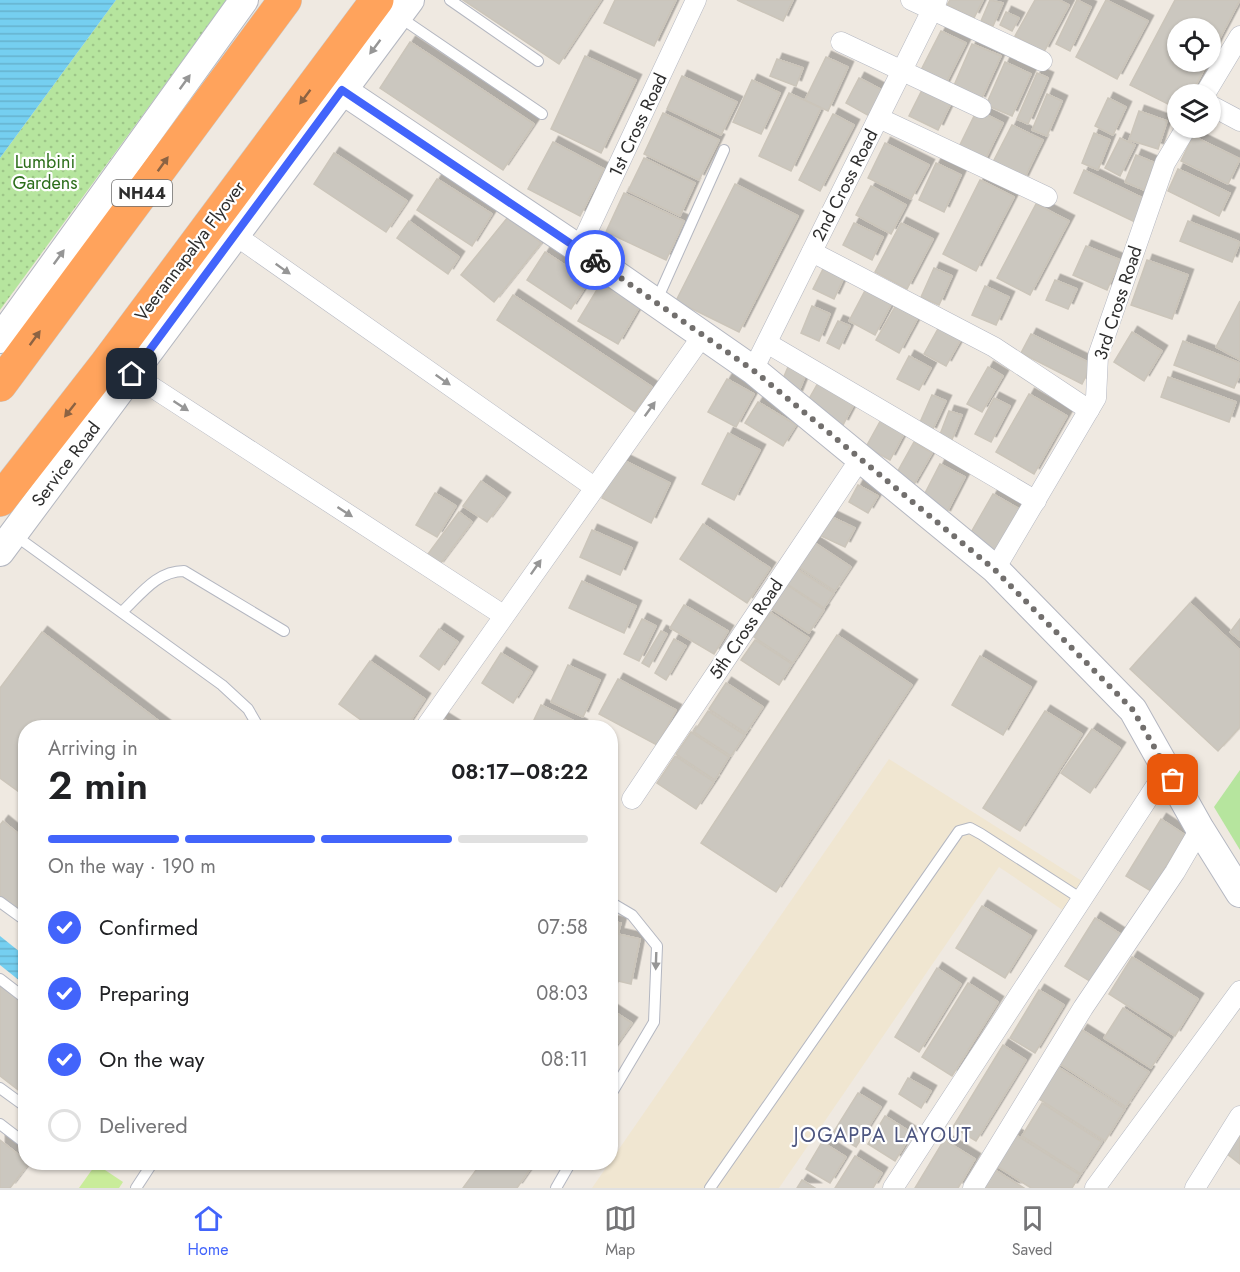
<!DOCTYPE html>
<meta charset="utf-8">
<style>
body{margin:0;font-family:Jost,sans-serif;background:#f2f2f2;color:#202124;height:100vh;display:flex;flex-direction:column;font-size:22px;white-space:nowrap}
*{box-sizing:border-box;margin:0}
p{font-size:20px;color:#757577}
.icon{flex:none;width:33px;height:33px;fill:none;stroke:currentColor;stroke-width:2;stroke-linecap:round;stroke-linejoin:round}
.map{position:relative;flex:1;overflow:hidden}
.sheet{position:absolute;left:18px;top:720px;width:600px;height:450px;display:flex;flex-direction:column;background:#fff;border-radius:24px;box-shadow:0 2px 4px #0004}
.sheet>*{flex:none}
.fabs{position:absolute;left:1167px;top:18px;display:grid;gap:12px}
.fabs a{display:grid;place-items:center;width:54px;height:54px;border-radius:50%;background:#fff;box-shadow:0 2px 4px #0004;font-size:30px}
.pin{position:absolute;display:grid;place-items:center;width:51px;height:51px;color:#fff;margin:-26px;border-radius:12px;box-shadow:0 3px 9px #0006}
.courier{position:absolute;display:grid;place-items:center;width:60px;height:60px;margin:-30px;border:4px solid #4264fb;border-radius:50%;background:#fff;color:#222;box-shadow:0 2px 8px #0007}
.overview em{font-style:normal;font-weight:600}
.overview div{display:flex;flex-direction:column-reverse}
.overview{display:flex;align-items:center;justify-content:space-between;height:102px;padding:0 30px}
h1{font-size:39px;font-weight:600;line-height:45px}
.bar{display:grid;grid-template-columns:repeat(4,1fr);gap:9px 6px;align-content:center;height:72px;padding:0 30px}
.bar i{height:8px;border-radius:4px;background:#e0e0e0}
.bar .current{background:#4264fb}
.bar p{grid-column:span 4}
ol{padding:0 30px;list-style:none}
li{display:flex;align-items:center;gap:18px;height:66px}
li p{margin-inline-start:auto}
li .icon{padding:6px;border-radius:50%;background:#4264fb;color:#fff;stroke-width:4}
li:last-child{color:#757577}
li i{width:33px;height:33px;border:3px solid #e0e0e0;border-radius:50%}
.tabs{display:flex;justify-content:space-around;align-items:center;height:84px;border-top:2px solid #e0e0e0;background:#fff;font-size:16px;color:#757577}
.tabs a{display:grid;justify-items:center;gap:3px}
.tabs .current{color:#4264fb}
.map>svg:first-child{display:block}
</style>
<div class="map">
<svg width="1240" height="1188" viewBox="0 0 1240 1188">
<defs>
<pattern id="park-dots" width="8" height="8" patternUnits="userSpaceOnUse" patternTransform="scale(1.5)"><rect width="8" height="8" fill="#b6e59e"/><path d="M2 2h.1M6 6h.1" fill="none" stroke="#9dc588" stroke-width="1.8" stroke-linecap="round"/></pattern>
<pattern id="water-rules" width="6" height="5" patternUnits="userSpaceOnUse" patternTransform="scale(1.5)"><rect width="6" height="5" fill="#75cff0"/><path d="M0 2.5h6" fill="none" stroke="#66b2ce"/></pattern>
<filter id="shadow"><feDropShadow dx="5.5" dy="-5.5" stdDeviation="0" flood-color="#0004"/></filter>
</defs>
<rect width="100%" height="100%" fill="#efe9e1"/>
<polygon fill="#f0e6d1" points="889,759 1082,881 1064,911 999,867 779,1188 592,1188"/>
<polygon fill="#b6e59e" points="1240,770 1240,850 1214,807"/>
<polygon fill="url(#park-dots)" points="116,0 227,0 0,310 0,158"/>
<polygon fill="#c9ec9a" points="96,1164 123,1182 119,1188 79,1188"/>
<g fill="url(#water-rules)">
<polygon points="0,0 116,0 0,158"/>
<polygon points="0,936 25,956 25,985 0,965"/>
</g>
<g fill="#cbc7bf" stroke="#cbc5ba" stroke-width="1.5" filter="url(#shadow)">
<polygon points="463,0 601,0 559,64"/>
<polygon points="615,0 676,0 654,46 604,23"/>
<polygon points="737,0 793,0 783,21"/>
<polygon points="950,0 983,0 974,18 947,5"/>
<polygon points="990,0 1003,3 993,26 981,21"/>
<polygon points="1035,0 1059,0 1069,5 1044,52 1015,36"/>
<polygon points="1077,0 1091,7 1070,51 1056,44"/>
<polygon points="1106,0 1148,21 1117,79 1076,57"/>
<polygon points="1175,0 1240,0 1210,57 1210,28 1178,28 1178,62 1208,62 1191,94 1178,94 1178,109 1130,85"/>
<polygon points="1006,12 1019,18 1012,31 1000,25"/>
<polygon points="941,31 966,43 944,87 919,74"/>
<polygon points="410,42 534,124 503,170 380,88"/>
<polygon points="972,44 1001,56 980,102 952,90"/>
<polygon points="585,56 636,80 601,153 551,129"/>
<polygon points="826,57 848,67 828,111 805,100"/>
<polygon points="777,59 803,68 796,86 770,76"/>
<polygon points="1005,62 1031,74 1012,116 986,105"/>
<polygon points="1037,73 1048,78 1028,124 1017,119"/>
<polygon points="682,76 737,102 721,135 667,109"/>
<polygon points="859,78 886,92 873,118 846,103"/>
<polygon points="752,80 780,93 761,134 733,122"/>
<polygon points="922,90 951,103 938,130 909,116"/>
<polygon points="789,93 821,108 791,171 759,156"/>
<polygon points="1047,94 1062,101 1047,136 1032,130"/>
<polygon points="1108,98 1126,107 1113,135 1095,126"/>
<polygon points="977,110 1003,123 982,166 956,153"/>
<polygon points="1139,111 1167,121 1158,149 1129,140"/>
<polygon points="663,113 719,140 699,180 644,154"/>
<polygon points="833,114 854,125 820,191 799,180"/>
<polygon points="1012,125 1043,140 1023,181 991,166"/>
<polygon points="1094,133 1110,140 1098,170 1082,163"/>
<polygon points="1193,136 1240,159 1228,184 1181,161"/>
<polygon points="1120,138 1135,145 1120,176 1105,168"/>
<polygon points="553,142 604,169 580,216 528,189"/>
<polygon points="885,143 929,165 911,199 868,178"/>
<polygon points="334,153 407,201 386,232 314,184"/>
<polygon points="1136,155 1155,163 1144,190 1125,182"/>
<polygon points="644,158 695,183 680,216 628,191"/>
<polygon points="936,163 961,175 944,212 919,200"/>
<polygon points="1178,169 1230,193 1219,216 1168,191"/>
<polygon points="1084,170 1145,199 1135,222 1074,193"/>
<polygon points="437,179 492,214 472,246 417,210"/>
<polygon points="980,180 1014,197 976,271 943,254"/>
<polygon points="735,184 798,216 739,332 676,301"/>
<polygon points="871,186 906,205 891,234 856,215"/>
<polygon points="624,193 684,221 666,260 606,232"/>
<polygon points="1036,204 1069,221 1030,295 997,278"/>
<polygon points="508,217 541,243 494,302 461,275"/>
<polygon points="409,221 459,257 448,274 397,238"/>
<polygon points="1188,221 1240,242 1232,262 1180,241"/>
<polygon points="854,223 883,237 872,260 843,245"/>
<polygon points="901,223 933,239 907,289 875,272"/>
<polygon points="1086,246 1120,260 1107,290 1073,275"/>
<polygon points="545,252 589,281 571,309 527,280"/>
<polygon points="1147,260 1188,275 1172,319 1131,305"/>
<polygon points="825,265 845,275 834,299 813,289"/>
<polygon points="934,268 952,276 939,305 921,297"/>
<polygon points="1055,280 1077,289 1068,309 1046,300"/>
<polygon points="601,283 640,306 618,344 578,321"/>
<polygon points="868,285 894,299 875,335 849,321"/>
<polygon points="985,286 1009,297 996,325 972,315"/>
<polygon points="513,295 652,387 635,412 497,320"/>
<polygon points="899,300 921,312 899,353 876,340"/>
<polygon points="1240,301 1240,360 1216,347"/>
<polygon points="812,306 830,314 819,341 801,333"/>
<polygon points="838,321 850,326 839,349 827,343"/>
<polygon points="939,327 961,339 946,366 924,354"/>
<polygon points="1132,332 1162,351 1144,381 1114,362"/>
<polygon points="1031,334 1092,364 1082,384 1021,353"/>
<polygon points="1183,341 1240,363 1240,374 1234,388 1174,365"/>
<polygon points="909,356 931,368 919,390 897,379"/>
<polygon points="788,367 806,374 797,396 779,388"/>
<polygon points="988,367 1003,376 982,412 967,404"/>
<polygon points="1168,377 1236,402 1229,422 1161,397"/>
<polygon points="727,379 754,394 736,427 708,412"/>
<polygon points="818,383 855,402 843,425 805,406"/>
<polygon points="1029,394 1067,416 1034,474 996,452"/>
<polygon points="932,395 946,401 931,433 918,427"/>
<polygon points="994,398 1010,406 991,442 975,434"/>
<polygon points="758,402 796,425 783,446 745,423"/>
<polygon points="949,411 962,415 951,442 939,437"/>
<polygon points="882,418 906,430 890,460 866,447"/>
<polygon points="728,433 760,450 734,500 702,484"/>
<polygon points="914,442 932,453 912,488 894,478"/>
<polygon points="621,459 670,483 651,523 602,498"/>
<polygon points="940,464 965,477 945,516 920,503"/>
<polygon points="481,481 505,498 487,522 463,506"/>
<polygon points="858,485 878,496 868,513 849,502"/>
<polygon points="435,493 456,506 437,537 416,525"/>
<polygon points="993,494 1021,510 994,559 965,543"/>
<polygon points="459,512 472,522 438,567 425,558"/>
<polygon points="830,516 855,528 845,547 821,536"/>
<polygon points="703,524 770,568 747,603 680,559"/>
<polygon points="592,530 632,548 620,575 580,557"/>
<polygon points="812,541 851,567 835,591 796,565"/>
<polygon points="797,569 834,593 824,608 787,584"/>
<polygon points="582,581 636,606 624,633 569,608"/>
<polygon points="787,585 824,610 809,633 772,609"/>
<polygon points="1190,603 1240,650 1240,727 1218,751 1130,669"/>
<polygon points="684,605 728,631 714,654 670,628"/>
<polygon points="770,612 809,638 793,663 754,637"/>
<polygon points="642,619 656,626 639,661 624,654"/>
<polygon points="1240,619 1240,640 1230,632"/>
<polygon points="439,629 458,642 439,670 420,656"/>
<polygon points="661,631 667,634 649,667 642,663"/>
<polygon points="42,632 168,728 26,728 26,797 0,778 0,688"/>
<polygon points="837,635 912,685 776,892 701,843"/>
<polygon points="674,639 686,646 666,680 655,673"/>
<polygon points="755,640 792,664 779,685 741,660"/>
<polygon points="501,653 532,672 513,703 482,683"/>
<polygon points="980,656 1031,687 1003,735 952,705"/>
<polygon points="370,661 425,699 406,728 372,728 339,704"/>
<polygon points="568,665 600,680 583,717 551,702"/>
<polygon points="618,679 676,710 657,745 599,714"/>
<polygon points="726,683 763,707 746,733 709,709"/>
<polygon points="541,705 582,725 581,728 544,728 533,722"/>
<polygon points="708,711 745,735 731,756 694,732"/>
<polygon points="1045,711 1082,734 1020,831 983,808"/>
<polygon points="442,718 458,728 436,728"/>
<polygon points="1092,729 1120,748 1090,793 1061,773"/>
<polygon points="691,732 729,757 715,780 676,754"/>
<polygon points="675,756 714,782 696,809 657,783"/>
<polygon points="1161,819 1185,835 1151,891 1126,876"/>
<polygon points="3,821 26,840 26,905 23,903 17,910 0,895 0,825"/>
<polygon points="982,906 1031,936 1005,978 956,948"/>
<polygon points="1095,918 1122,935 1093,983 1065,966"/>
<polygon points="610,921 621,923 618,934 640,939 631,984 614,980 612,988"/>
<polygon points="1132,957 1198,999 1175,1036 1109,994"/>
<polygon points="937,968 961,984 919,1052 895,1037"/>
<polygon points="0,983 26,1003 26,1096 0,1076"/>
<polygon points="968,983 998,1002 952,1076 922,1057"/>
<polygon points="1039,990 1064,1005 1035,1053 1010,1038"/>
<polygon points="1123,1008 1170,1039 1151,1068 1104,1038"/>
<polygon points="610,1009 632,1023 610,1054"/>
<polygon points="1082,1030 1149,1072 1126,1107 1060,1064"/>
<polygon points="1003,1045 1026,1060 976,1141 953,1127"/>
<polygon points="1058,1067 1125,1109 1105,1141 1039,1099"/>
<polygon points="908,1078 931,1091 921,1108 899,1094"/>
<polygon points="858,1093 881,1107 856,1147 833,1133"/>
<polygon points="1042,1103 1102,1142 1081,1174 1022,1136"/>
<polygon points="885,1116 912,1133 895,1161 868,1144"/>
<polygon points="1240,1134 1240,1164 1226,1153"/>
<polygon points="1016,1135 1080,1175 1072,1188 1031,1188 997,1166"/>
<polygon points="0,1140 29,1163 10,1188 0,1188"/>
<polygon points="944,1140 975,1159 958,1188 915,1188"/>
<polygon points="822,1142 846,1157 830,1183 806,1169"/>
<polygon points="855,1156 882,1173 873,1188 835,1188"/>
<polygon points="482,1162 535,1162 517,1188 463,1188"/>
<polygon points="995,1170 1024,1188 984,1188"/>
<polygon points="802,1180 815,1188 797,1188"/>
</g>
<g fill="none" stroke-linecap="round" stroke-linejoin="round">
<defs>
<g id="lane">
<polyline points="450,0 538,61"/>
<polyline points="398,16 542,114"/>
<polyline points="656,302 724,150"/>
<polyline points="13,534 222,685 248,709 259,728"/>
<path d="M122 612C141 594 157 571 184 571L284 631"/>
<polyline points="0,902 26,921"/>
<polyline points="610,902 632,915 657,946 654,1022 610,1096"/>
<polyline points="0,979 26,999"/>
<polyline points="0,1088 26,1107"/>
<polyline points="0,1124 26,1144"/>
<polyline points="136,1188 153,1162"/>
<polyline points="556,1188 571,1162"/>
<polyline points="710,1188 959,831 970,828 981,834 1083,900"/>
</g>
<g id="street">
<polyline points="911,0 1042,61"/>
<polyline points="841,42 981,108"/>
<polyline points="1205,94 1240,36"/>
<polyline points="1210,105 1240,121"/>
<polyline points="879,118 1047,197"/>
<polyline points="235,235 594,487"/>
<polyline points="579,249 696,0"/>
<polyline points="812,252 994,347 1089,410"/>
<polyline points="767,343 1036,501"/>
<polyline points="753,370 937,0"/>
<polyline points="132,374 503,615"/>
<polyline points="995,569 1096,398 1098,356 1165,163 1186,128"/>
<polyline points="425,728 703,335"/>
<polyline points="632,799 860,459"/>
<polyline points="893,1188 1167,769"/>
<polyline points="973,1188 1083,1008 1175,872 1200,829"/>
<polyline points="1095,1188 1240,991"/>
<polyline points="1195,1188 1240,1116"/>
</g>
<g id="secondary">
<polyline points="342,90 579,249 753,370 995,569 1133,710 1200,829 1240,893"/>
<polyline points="0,339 244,0"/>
<polyline points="0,552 410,0"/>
</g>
<g id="highway">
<polyline points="0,385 285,0"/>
<polyline points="0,500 106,364 377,0"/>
</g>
</defs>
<use href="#lane" stroke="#b4b7c1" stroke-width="12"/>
<use href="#street" stroke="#b4b7c1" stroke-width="21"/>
<use href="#secondary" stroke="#b4b7c1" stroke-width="30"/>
<use href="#highway" stroke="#c9c9c9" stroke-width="34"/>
<use href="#lane" stroke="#fff" stroke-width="10"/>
<use href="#street" stroke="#fff" stroke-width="20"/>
<use href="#secondary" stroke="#fff" stroke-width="28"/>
<use href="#highway" stroke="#ffa35c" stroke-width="33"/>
</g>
<defs><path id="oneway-solid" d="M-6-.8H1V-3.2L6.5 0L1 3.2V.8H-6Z" transform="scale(1.5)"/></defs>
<g fill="#969696">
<use href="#oneway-solid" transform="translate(375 47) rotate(127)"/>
<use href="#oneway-solid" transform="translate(185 82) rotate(-54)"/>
<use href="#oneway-solid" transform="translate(59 257) rotate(-54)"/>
<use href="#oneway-solid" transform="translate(283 269) rotate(35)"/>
<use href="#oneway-solid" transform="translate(443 380) rotate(35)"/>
<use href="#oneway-solid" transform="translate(181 406) rotate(33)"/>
<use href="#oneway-solid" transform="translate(650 409) rotate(-54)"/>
<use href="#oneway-solid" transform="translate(345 512) rotate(33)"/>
<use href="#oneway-solid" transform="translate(536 567) rotate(-55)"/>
<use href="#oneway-solid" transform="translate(656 961) rotate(92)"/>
</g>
<g fill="#8c6343">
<use href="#oneway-solid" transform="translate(305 97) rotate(127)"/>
<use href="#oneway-solid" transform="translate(163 164) rotate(-54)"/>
<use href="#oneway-solid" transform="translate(35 338) rotate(-54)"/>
<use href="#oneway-solid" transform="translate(70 410) rotate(128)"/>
</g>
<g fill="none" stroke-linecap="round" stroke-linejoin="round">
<polyline stroke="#726f6d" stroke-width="6" stroke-dasharray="0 10.8" points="595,260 753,370 995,570 1133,710 1173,780"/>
<polyline stroke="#4264fb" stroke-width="8" points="132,374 342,90 595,260"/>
</g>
<g text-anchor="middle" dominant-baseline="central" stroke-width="4.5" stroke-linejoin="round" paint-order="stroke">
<rect fill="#fff" stroke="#6d6d6d" stroke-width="1.5" x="112" y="180" width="60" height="26" rx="4.5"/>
<g font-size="16" font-weight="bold" fill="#2e2e2e">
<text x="142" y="193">NH44</text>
</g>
<g font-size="18" fill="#2e2e2e" stroke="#fff">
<text transform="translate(638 125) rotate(-65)">1st Cross Road</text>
<text transform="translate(845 185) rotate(-63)">2nd Cross Road</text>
<text transform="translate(190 251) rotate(-53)">Veerannapalya Flyover</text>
<text transform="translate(1118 303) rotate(-72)">3rd Cross Road</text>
<text transform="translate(66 464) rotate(-53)">Service Road</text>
<text transform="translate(746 629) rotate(-56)">5th Cross Road</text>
</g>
<g font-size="18" fill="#2c6e1b" stroke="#fff">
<text x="45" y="162">Lumbini<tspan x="45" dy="21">Gardens</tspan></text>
</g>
<g font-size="20" letter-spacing="1.5" fill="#4d5680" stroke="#fff">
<text x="883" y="1135">JOGAPPA LAYOUT</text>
</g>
</g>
</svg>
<div class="fabs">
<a><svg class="icon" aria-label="locate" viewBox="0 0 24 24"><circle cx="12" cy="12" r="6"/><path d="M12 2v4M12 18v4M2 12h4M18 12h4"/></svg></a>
<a><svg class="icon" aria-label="layers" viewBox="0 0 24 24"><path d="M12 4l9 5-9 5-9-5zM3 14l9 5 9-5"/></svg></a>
</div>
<div class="pin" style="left:1173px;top:780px;background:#ea580c"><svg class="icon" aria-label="bag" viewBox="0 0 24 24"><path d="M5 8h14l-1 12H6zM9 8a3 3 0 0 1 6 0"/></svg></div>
<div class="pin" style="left:132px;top:374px;background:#1f2937"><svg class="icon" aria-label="home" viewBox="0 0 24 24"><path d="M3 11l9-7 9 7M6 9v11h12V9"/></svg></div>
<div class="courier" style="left:595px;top:260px"><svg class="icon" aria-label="bike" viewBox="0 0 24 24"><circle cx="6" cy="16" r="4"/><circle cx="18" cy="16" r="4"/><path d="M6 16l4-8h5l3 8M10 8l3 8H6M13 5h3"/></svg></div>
<section class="sheet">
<div class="overview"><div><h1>2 min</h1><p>Arriving in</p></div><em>08:17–08:22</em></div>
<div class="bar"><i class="current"></i><i class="current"></i><i class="current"></i><i></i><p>On the way · 190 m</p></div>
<ol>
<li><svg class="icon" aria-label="check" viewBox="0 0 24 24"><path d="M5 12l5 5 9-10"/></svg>Confirmed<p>07:58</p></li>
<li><svg class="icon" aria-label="check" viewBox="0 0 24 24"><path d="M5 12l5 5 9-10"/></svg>Preparing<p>08:03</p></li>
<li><svg class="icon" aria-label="check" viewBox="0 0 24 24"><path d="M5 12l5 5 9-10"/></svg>On the way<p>08:11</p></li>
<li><i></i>Delivered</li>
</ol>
</section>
</div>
<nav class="tabs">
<a class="current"><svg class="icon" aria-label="home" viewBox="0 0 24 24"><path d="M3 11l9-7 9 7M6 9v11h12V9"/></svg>Home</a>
<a><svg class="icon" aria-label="map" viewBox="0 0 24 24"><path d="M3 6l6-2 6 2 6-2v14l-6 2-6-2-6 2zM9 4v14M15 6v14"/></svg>Map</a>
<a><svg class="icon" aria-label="saved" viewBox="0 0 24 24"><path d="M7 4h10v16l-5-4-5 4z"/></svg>Saved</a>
</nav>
